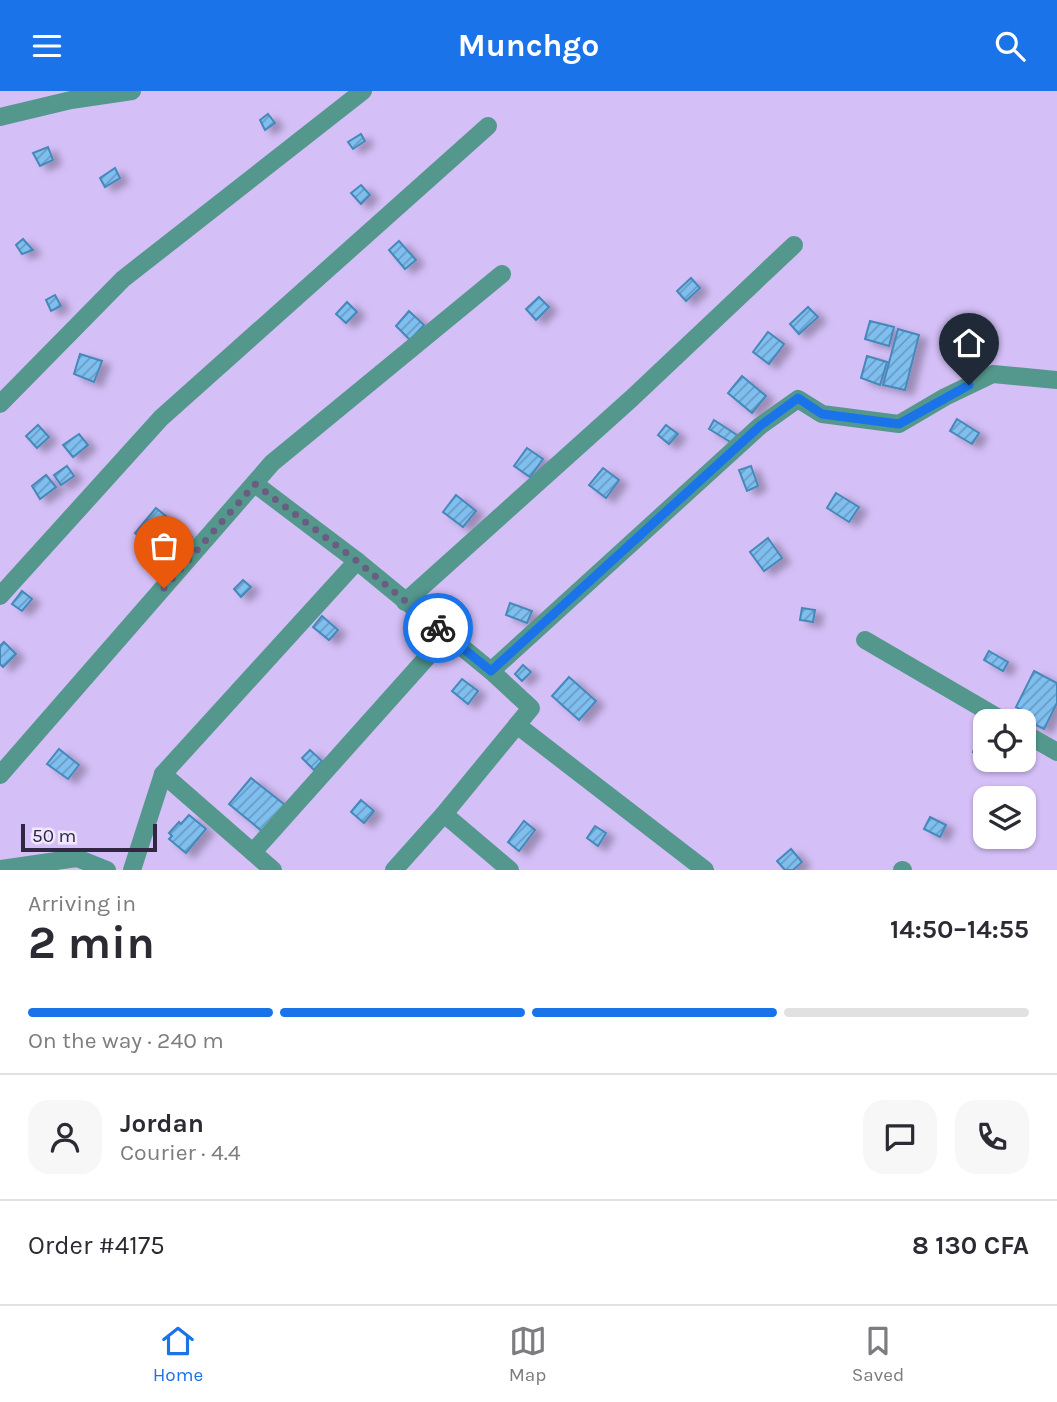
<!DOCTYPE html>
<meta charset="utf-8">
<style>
body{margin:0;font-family:Karla,sans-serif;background:#f7f7f7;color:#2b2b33;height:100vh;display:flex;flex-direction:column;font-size:26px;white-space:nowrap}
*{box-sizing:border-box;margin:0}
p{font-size:23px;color:#7c7c81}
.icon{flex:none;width:38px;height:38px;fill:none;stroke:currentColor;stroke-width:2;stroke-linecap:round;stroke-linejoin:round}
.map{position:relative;height:779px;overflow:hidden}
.panel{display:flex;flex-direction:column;background:#fff;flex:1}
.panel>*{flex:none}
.buttons{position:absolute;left:973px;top:618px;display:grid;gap:14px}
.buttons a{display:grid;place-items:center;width:63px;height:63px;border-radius:14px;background:#fff;box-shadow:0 2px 5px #0004;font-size:35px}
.scale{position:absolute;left:21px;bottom:18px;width:136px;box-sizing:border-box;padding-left:7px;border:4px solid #322743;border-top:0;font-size:19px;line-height:24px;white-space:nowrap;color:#322743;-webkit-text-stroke:5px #efe7fd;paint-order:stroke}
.pin{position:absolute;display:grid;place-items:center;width:60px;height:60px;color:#fff;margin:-72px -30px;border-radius:50% 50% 50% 0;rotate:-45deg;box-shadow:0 0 7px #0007}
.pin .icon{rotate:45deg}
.courier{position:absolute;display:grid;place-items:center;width:70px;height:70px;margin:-35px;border:5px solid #1a73e8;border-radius:50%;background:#fff;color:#222;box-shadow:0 2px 9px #0007}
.headline em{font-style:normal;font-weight:700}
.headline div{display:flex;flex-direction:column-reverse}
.headline{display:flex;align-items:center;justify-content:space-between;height:119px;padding:0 28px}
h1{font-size:46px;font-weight:700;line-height:52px}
.bar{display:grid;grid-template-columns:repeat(4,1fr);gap:10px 7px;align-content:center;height:84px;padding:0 28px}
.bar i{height:9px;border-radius:5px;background:#e1e1e2}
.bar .on{background:#1a73e8}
.bar p{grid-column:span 4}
.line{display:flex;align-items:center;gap:18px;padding:0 28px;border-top:2px solid #e1e1e2}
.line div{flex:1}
.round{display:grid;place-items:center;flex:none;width:74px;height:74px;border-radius:21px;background:#f7f7f7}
header{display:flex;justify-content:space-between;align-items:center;height:91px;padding:0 28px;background:#1a73e8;color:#fff;font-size:32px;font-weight:700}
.tab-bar{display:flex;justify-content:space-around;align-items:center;height:98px;border-top:2px solid #e1e1e2;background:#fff;font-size:19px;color:#7c7c81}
.tab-bar a{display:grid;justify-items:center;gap:4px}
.tab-bar .on{color:#1a73e8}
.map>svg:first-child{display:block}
</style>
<header><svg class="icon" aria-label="menu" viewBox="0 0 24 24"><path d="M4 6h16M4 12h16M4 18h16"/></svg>Munchgo<svg class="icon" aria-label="search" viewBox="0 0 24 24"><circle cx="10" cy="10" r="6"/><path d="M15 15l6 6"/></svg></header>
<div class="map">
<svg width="1057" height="779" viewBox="0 0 1057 779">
<defs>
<pattern id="building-hatch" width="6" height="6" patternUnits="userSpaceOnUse" patternTransform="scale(1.75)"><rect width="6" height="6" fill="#7fbfef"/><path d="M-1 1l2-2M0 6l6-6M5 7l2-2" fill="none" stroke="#699bc3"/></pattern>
<filter id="shadow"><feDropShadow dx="8" dy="4.5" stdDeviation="3.5" flood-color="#0004"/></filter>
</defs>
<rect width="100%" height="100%" fill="#d4bff7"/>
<g fill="url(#building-hatch)" stroke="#4588b9" stroke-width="2" filter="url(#shadow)">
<polygon points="268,23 275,32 265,39 260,29"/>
<polygon points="361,43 365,50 353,58 348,51"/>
<polygon points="48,56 53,69 40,75 33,62"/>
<polygon points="115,77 120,87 105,96 100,87"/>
<polygon points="361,94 370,104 361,113 351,102"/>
<polygon points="23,148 33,159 22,163 16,154"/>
<polygon points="399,150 416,169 405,178 389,159"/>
<polygon points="691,187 700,197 686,210 677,200"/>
<polygon points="55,204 61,215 51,220 46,209"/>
<polygon points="539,206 549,216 536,229 526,218"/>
<polygon points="347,211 357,221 346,232 336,223"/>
<polygon points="808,216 818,226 799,243 790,233"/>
<polygon points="409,220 424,234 410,249 396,235"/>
<polygon points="870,230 894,236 889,255 865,248"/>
<polygon points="898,238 919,244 905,299 883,294"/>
<polygon points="768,241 784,253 769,273 753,261"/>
<polygon points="80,263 102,270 94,291 74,283"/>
<polygon points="867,265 887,271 880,294 861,287"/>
<polygon points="742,285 766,305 752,322 728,302"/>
<polygon points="957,328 979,342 972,353 950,340"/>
<polygon points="714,329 737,344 732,352 709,338"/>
<polygon points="38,334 49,346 37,357 26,345"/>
<polygon points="666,334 678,343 669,353 658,344"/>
<polygon points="79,343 88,354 73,366 63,354"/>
<polygon points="527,357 543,368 530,386 514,375"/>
<polygon points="67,375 74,385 61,394 54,384"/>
<polygon points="751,375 758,395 747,400 739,379"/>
<polygon points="603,377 619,389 606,407 589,394"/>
<polygon points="46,384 56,396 40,408 32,395"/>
<polygon points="836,402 859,416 849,431 827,417"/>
<polygon points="456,404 476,420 463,436 443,421"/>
<polygon points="156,417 192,446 171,471 135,442"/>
<polygon points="768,447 782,467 764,480 750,461"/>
<polygon points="243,489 251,496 241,506 234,498"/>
<polygon points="22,500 32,508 22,520 12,513"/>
<polygon points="510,512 532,520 527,532 506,524"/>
<polygon points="802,517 815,519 813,531 800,529"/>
<polygon points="322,525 338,539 329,549 313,536"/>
<polygon points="4,551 16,563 3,576 0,573 0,555"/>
<polygon points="989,560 1008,571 1003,580 984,569"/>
<polygon points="523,574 531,581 522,590 515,583"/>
<polygon points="1034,580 1057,592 1057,612 1044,638 1022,627 1025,621 1016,616"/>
<polygon points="569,586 596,610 579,629 552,605"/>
<polygon points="462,588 478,600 468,613 452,600"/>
<polygon points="981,638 985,640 985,665 973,661"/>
<polygon points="59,658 79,674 68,688 47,673"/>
<polygon points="310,659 322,670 314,679 302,667"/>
<polygon points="251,687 285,714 263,741 229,713"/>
<polygon points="361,709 374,720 364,732 351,721"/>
<polygon points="189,724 206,738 186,762 169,748 172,745 169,742 179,731 181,733"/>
<polygon points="930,726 946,734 940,746 924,738"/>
<polygon points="524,730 535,739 519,760 508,751"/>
<polygon points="595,735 606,742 598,755 587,747"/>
<polygon points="791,758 802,771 793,779 785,779 777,770"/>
</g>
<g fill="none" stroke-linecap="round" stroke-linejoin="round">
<g stroke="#54988d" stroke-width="18">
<polyline points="0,26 71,9 132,0"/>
<polyline points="0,313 123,188 363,0"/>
<polyline points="255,393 357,470"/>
<polyline points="0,505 161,327 488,35"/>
<polyline points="405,511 632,307 794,154"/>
<polyline points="865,549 1004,630"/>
<polyline points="491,580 760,335 798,308 822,323 899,333 945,306 993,283 1057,289"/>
<polyline points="517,634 705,779"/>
<polyline points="1024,642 1057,661"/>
<polyline points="163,683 273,779"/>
<polyline points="0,684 272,372 502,183"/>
<polyline points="444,723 510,779"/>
<polyline points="253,761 447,544"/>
<polyline points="0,778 77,767 107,779"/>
<polyline points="132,779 163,683 357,470 491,580 531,617 444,723 394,779"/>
<polyline points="902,779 903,779"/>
</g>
</g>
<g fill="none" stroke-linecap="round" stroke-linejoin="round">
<polyline stroke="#6b5c82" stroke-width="7" stroke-dasharray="0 12.6" points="164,497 255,393 357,470 438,537"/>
<polyline stroke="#1a73e8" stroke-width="9" points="438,537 491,580 760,335 798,307 822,323 899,333 969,294"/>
</g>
</svg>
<div class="buttons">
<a><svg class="icon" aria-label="locate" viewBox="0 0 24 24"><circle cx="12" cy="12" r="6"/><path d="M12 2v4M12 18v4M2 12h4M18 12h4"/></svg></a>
<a><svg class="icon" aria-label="layers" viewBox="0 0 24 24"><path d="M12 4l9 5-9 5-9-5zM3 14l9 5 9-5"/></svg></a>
</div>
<div class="scale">50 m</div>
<div class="pin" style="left:164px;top:497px;background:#ea580c"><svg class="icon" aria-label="bag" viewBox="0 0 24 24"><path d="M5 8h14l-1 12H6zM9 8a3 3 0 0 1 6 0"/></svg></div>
<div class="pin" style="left:969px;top:294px;background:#1f2937"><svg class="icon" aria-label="home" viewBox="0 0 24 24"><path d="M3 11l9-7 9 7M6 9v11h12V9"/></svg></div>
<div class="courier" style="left:438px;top:537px"><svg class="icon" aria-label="bike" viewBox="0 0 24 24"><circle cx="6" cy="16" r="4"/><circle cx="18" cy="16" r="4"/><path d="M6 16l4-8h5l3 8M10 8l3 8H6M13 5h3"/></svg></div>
</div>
<section class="panel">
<div class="headline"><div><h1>2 min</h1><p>Arriving in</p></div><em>14:50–14:55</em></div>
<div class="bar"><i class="on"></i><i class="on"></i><i class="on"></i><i></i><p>On the way · 240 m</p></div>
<div class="line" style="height:126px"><a class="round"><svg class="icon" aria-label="person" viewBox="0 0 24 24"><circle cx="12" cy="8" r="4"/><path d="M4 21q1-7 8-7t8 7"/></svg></a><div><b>Jordan</b><p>Courier · 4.4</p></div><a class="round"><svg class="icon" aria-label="chat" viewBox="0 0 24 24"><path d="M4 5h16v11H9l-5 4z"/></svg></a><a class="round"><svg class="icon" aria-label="phone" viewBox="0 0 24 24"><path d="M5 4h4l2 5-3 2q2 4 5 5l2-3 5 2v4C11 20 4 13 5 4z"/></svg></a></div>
<div class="line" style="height:91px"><div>Order #4175</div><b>8 130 CFA</b></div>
</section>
<nav class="tab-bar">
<a class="on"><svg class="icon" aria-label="home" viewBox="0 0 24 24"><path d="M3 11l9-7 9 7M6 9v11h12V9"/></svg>Home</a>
<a><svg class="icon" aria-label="map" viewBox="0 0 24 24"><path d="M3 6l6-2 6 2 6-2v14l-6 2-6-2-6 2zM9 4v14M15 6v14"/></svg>Map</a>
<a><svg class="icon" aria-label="saved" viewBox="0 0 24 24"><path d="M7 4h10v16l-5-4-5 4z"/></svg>Saved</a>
</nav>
